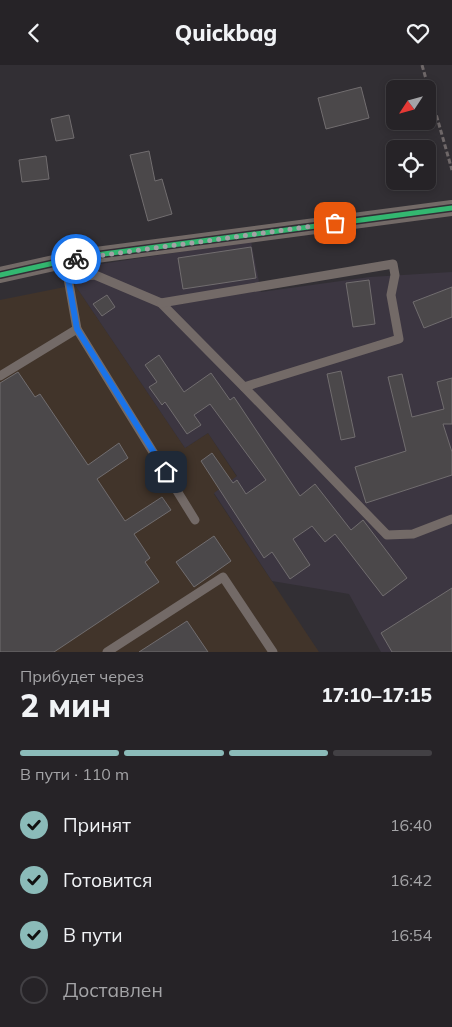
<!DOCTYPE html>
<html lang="ru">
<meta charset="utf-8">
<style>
body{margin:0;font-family:Mulish,sans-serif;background:#322f33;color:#f1f3f6;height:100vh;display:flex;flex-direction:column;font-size:19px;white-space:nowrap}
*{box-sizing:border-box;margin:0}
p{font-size:16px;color:#a4a4a7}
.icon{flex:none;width:28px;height:28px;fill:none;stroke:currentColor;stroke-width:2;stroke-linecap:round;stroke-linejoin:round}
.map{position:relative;height:587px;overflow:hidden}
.drawer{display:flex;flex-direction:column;background:#262327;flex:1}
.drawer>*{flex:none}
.needle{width:32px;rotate:234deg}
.controls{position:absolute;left:386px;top:15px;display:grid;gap:10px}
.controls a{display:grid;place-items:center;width:50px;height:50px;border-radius:8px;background:#262327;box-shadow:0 2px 8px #0003,0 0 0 1px #424044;font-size:25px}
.pin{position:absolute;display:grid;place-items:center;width:42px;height:42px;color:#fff;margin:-21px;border-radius:10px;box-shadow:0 2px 8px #0006}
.courier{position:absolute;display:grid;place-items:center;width:50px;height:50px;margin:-25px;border:4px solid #1a73e8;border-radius:50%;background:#fff;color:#222;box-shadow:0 1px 6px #0007}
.summary em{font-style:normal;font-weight:800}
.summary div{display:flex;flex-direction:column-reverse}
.summary{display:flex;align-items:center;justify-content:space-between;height:85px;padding:0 20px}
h1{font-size:32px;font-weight:800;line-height:38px}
.bar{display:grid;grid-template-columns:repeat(4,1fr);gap:8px 5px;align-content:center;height:60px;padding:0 20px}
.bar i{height:6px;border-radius:4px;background:#424044}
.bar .selected{background:#8bbbb9}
.bar p{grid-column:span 4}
ol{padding:0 20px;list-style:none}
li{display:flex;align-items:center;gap:15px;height:55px}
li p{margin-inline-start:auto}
li .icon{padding:5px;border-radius:50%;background:#8bbbb9;color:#111;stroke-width:4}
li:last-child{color:#a4a4a7}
li i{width:28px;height:28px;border:2px solid #424044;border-radius:50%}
header{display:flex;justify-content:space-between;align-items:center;height:65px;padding:0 20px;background:#262327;font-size:22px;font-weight:800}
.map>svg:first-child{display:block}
</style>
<header><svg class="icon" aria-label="back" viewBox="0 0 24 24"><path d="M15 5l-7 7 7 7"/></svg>Quickbag<svg class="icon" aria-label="heart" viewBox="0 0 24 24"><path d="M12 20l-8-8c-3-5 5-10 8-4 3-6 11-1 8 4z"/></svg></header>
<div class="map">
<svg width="452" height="587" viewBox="0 0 452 587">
<rect width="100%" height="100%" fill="#322f34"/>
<polygon fill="#41342a" points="75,220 185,383 208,368 237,412 214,429 319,587 0,587 0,235"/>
<polygon fill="#3c3641" points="251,176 261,227 370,212 452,207 452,587 381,587 349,529 272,516 214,428 237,411 208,368 185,383 75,220 75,203"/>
<g fill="#4b484a" stroke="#716d6f">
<polygon points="361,22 369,53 326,64 318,33"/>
<polygon points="69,50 74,73 56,76 51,54"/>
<polygon points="149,86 155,116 162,114 172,149 148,156 130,90"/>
<polygon points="46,91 49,114 22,117 19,95"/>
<polygon points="251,182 256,213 183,224 178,193"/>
<polygon points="369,215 375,259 353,262 346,218"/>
<polygon points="452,222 452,252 424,263 413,237"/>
<polygon points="107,230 115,242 102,251 93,239"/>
<polygon points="159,290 184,327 211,308 230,335 234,332 300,431 315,419 351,465 363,455 407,513 383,531 335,469 325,477 312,461 293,474 310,500 290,514 272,487 264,493 201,396 212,388 233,418 237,415 246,429 266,415 210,339 194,350 201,360 187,369 165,337 162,340 149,322 157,317 145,300"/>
<polygon points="341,306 355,372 341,375 327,309"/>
<polygon points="18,307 35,332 40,329 88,400 119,378 128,393 97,414 125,456 162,432 171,445 134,469 150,493 145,497 159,517 54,587 0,587 0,318"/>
<polygon points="402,309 412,352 444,344 437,317 452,313 452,359 443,359 452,387 452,410 366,438 355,402 406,386 388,312"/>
<polygon points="214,471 231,496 194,522 176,497"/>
<polygon points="452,523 452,587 392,587 381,568"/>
<polygon points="187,556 208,587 139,587"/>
</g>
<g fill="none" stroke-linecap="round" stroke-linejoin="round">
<polyline stroke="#6e6768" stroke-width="3" stroke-dasharray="5 2.5" stroke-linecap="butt" points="422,0 452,105"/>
<g stroke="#736a67" stroke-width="9">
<polyline points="65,196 77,264"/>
<polyline points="68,213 95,210 161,238 244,322 387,470 413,469 452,454"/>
<polyline points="161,238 393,199 395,210 391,230 399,274 244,322"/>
<polyline points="0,311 77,264 195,455"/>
<polyline points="107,587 223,512 273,587"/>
</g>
<polyline stroke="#736a67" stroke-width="16" points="0,210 81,192 452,143"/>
<defs>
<polyline id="cycleway" points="0,210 81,192 452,143"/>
</defs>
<use href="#cycleway" stroke="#322e35" stroke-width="8"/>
<use href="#cycleway" stroke="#33b770" stroke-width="5"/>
</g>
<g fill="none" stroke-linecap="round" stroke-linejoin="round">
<polyline stroke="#a4a1a6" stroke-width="5" stroke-dasharray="0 9" points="76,194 335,158"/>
<polyline stroke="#1a73e8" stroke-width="6" points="76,194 65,196 77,264 166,407"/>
</g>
</svg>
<div class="controls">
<a><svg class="needle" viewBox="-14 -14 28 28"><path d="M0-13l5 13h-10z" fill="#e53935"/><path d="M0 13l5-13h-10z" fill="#a4a4a7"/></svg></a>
<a><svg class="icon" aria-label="locate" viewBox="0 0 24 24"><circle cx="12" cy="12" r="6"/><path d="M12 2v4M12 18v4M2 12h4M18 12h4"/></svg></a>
</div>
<div class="pin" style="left:335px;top:158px;background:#ea580c"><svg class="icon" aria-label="bag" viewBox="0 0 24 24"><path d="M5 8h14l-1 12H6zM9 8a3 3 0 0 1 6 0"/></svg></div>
<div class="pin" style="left:166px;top:407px;background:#1f2937"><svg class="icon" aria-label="home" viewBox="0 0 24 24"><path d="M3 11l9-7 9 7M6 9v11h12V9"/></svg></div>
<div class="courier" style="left:76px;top:194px"><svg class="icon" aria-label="bike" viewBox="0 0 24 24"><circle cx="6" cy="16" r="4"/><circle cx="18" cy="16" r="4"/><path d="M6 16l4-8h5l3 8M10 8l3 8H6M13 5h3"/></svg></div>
</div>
<section class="drawer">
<div class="summary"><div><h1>2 мин</h1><p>Прибудет через</p></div><em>17:10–17:15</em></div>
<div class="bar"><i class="selected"></i><i class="selected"></i><i class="selected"></i><i></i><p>В пути · 110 m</p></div>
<ol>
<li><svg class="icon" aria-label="check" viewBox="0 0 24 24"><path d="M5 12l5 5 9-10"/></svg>Принят<p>16:40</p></li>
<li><svg class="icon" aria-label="check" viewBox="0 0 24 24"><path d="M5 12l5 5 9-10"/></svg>Готовится<p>16:42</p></li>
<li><svg class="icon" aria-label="check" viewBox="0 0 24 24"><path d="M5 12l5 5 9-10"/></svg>В пути<p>16:54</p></li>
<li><i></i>Доставлен</li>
</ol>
</section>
